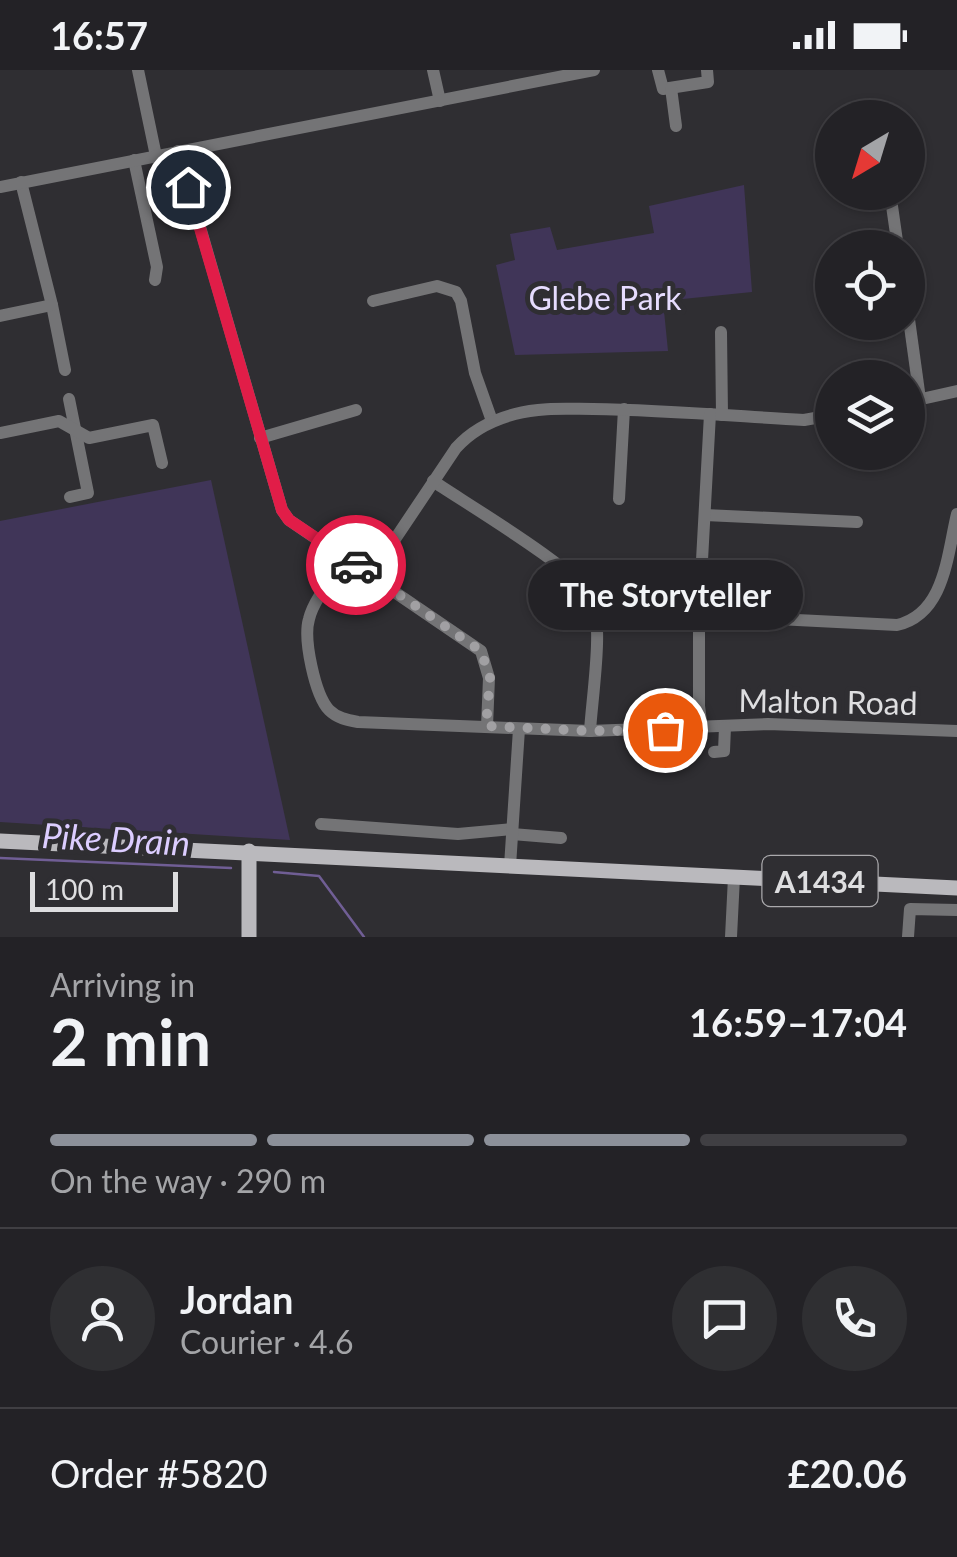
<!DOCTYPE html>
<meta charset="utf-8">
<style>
body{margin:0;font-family:Lato,sans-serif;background:#2f2f32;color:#f1f3f6;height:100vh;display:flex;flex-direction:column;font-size:38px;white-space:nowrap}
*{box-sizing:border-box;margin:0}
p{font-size:32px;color:#a3a4a7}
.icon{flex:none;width:55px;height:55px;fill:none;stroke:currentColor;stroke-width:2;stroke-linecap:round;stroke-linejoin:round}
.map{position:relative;height:867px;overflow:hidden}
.side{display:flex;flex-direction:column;background:#232226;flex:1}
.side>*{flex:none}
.needle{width:65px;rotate:218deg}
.fabs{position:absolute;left:815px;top:30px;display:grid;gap:20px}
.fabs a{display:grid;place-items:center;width:110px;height:110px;border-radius:50%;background:#232226;box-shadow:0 2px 8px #0004,0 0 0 2px #403f43;font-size:50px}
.scale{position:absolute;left:30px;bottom:25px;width:148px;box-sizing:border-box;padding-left:10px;border:5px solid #dedee0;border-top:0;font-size:28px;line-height:35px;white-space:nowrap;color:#dedee0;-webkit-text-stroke:8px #2f2e32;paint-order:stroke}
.pin{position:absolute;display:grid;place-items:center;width:85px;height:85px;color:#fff;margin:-42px;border:5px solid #fff;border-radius:50%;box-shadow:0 2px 10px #0007}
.courier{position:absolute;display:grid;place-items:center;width:100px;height:100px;margin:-50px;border:8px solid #e11d48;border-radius:50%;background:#fff;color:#222;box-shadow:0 2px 12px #0007}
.bubble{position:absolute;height:70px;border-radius:35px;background:#232226;box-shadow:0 2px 8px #0004,0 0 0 2px #403f43;font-size:32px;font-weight:700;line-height:70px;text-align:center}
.head em{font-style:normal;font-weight:700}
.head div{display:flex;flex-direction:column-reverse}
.head{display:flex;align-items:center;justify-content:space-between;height:170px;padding:0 50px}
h1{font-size:65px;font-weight:700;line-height:75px}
.bar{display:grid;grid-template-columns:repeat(4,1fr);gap:15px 10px;align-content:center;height:120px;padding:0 50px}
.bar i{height:12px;border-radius:8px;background:#403f43}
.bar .on{background:#8c9099}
.bar p{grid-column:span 4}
.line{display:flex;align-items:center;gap:25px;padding:0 50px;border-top:2px solid #403f43}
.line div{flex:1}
.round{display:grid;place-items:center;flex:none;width:105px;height:105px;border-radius:52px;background:#2f2f32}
.status{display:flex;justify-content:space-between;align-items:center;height:70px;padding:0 50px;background:#232226;direction:ltr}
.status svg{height:28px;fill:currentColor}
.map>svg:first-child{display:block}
</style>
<div class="status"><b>16:57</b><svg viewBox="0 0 49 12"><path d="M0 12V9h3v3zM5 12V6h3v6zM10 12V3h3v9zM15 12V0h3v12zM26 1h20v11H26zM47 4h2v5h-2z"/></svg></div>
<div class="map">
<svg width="957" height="867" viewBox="0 0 957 867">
<rect width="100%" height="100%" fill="#2f2e32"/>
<g fill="#403558">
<polygon points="744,115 752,222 663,231 668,281 515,285 496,195 515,190 510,164 550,157 557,180 654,163 649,136"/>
<polygon points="211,410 290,770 0,752 0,451"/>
</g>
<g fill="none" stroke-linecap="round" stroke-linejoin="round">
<g stroke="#705e95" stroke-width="2.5">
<polyline points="0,788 231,798"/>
<polyline points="274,802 319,806 364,867"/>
</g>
<g stroke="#747476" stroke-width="12">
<polyline points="138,0 156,86"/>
<polyline points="433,0 440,31"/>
<polyline points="658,0 663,19 708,12 707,0"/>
<polyline points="671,18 676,56"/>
<polyline points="178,81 282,440 289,450 481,581 489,608 487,656"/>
<polyline points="134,90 157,197 155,210"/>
<polyline points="21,112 52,235 65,300"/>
<polyline points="0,117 594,0"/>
<polyline points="890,122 898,178"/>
<polyline points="373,231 437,216 456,222 461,231 475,303 492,351"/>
<polyline points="908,242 920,329"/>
<polyline points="0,246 52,235"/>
<polyline points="721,262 722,345"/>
<polyline points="69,329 88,423 70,427"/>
<polyline points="908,332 957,321"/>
<polyline points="0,363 59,351 89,368 153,355 162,393"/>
<polyline points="260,368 356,340"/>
<path d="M433 411C462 431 585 504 593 530 603 559 592 628 590 661"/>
<polyline points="619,429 624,339"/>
<polyline points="705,445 857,452"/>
<path d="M346 489C334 507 314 528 309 549 303 569 315 625 329 640 337 648 347 650 358 652L590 661 768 654 957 661"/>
<path d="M371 505 456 378C472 360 492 350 515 344 540 337 568 339 593 339 663 340 734 346 804 350L832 345"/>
<path d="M699 545 897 555C945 544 947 485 957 444"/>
<polyline points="702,659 699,636 699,545 710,344"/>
<polyline points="714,682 724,681 725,657"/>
<polyline points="321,754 458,764 512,759"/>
<polyline points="512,764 561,768"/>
<polyline points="510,796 519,659"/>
<polyline points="731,867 734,807"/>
<polyline points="908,867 910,839 957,840"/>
</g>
<g stroke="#bab9bd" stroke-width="15">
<polyline points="0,771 957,818"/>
<polyline points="249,781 249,867"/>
</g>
</g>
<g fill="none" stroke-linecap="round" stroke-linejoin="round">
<polyline stroke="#a1a0a3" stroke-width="10" stroke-dasharray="0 18" points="356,495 481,581 490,608 486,656 590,661 665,660"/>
<polyline stroke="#e11d48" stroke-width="12" points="188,117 282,440 289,450 356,495"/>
</g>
<g text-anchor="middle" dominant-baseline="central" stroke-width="10" stroke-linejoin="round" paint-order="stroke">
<rect fill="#2f2e32" stroke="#aaa9ac" stroke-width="2.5" x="762.5" y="786" width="115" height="50" rx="8"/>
<g font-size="30" font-weight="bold" fill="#dedee0">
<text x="820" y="811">A1434</text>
</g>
<g font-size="32" fill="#e6dcfe" stroke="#2f2e32">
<text x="605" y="227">Glebe Park</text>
</g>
<g font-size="32" fill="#dedee0" stroke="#2f2e32">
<text transform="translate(828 631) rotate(1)">Malton Road</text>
</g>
<g font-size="35" font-style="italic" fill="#dccdff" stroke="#2f2e32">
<text transform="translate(116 768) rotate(3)">Pike Drain</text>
</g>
</g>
</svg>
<div class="fabs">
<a><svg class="needle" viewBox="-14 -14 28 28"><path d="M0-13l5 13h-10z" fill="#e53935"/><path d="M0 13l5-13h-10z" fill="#a3a4a7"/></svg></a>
<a><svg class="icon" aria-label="locate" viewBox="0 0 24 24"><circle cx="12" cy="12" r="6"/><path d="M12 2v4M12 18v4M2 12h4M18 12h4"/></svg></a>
<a><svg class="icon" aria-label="layers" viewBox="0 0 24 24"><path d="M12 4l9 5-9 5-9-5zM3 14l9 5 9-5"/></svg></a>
</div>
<div class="scale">100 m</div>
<div class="pin" style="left:665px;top:660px;background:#ea580c"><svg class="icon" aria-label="bag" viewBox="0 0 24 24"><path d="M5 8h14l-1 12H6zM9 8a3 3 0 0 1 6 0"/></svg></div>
<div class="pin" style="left:188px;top:117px;background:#1f2937"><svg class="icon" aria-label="home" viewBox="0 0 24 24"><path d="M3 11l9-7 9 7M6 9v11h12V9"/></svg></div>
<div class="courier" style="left:356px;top:495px"><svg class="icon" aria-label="car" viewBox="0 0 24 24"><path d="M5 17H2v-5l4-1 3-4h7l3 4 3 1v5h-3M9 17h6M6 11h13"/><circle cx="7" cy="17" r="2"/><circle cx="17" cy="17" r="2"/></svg></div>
<div class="bubble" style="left:528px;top:490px;width:275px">The Storyteller</div>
</div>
<section class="side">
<div class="head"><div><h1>2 min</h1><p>Arriving in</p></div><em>16:59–17:04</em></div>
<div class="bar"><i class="on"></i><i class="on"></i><i class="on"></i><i></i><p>On the way · 290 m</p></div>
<div class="line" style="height:180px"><a class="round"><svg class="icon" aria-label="person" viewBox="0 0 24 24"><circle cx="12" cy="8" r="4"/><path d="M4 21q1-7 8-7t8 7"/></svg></a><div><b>Jordan</b><p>Courier · 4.6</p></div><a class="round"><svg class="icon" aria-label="chat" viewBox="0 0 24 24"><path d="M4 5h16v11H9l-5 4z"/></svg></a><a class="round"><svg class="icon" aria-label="phone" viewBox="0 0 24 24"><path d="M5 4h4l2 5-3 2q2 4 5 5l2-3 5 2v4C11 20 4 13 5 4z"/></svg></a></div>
<div class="line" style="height:130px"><div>Order #5820</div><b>£20.06</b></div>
</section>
